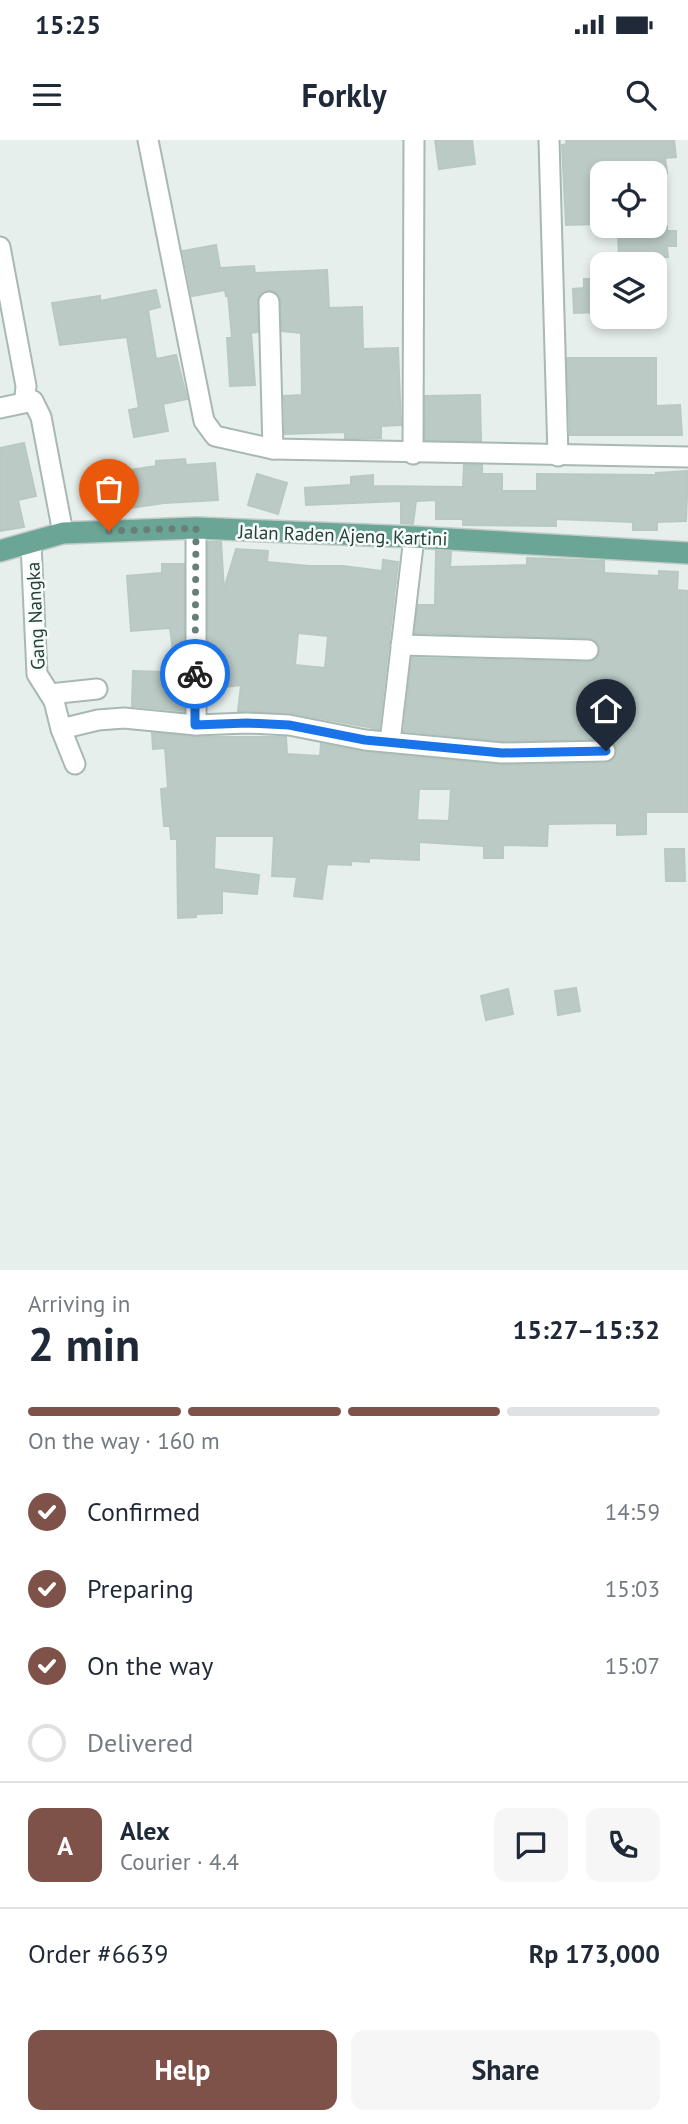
<!DOCTYPE html>
<meta charset="utf-8">
<style>
body{margin:0;font-family:"PT Sans",sans-serif;background:#f6f6f7;color:#1f2937;height:100vh;display:flex;flex-direction:column;font-size:26px;white-space:nowrap}
*{box-sizing:border-box;margin:0}
p{font-size:23px;color:#747a83}
.icon{flex:none;width:38px;height:38px;fill:none;stroke:currentColor;stroke-width:2;stroke-linecap:round;stroke-linejoin:round}
.map{position:relative;height:1130px;overflow:hidden}
.details{display:flex;flex-direction:column;background:#fff;flex:1}
.details>*{flex:none}
.controls{position:absolute;left:590px;top:21px;display:grid;gap:14px}
.controls a{display:grid;place-items:center;width:77px;height:77px;border-radius:14px;background:#fff;box-shadow:0 4px 10px #0003;font-size:35px}
.pin{position:absolute;display:grid;place-items:center;width:60px;height:60px;color:#fff;margin:-72px -30px;border-radius:50% 50% 50% 0;rotate:-45deg;box-shadow:0 0 7px #0007}
.pin .icon{rotate:45deg}
.courier{position:absolute;display:grid;place-items:center;width:70px;height:70px;margin:-35px;border:5px solid #1a73e8;border-radius:50%;background:#fff;color:#222;box-shadow:0 2px 9px #0007}
.overview em{font-style:normal;font-weight:700}
.overview div{display:flex;flex-direction:column-reverse}
.overview{display:flex;align-items:center;justify-content:space-between;height:119px;padding:0 28px}
h1{font-size:46px;font-weight:700;line-height:52px}
.bar{display:grid;grid-template-columns:repeat(4,1fr);gap:10px 7px;align-content:center;height:84px;padding:0 28px}
.bar i{height:9px;border-radius:5px;background:#e0e1e3}
.bar .active{background:#7f5249}
.bar p{grid-column:span 4}
.line{display:flex;align-items:center;gap:18px;padding:0 28px;border-top:2px solid #e0e1e3}
.line div{flex:1}
.round{display:grid;place-items:center;flex:none;width:74px;height:74px;border-radius:14px;background:#f6f6f7}
ol{padding:0 28px;list-style:none}
li{display:flex;align-items:center;gap:21px;height:77px}
li p{margin-inline-start:auto}
li .icon{padding:7px;border-radius:50%;background:#7f5249;color:#fff;stroke-width:4}
li:last-child{color:#747a83}
li i{width:38px;height:38px;border:4px solid #e0e1e3;border-radius:50%}
.button{display:flex;gap:14px;margin-top:auto;padding:14px 28px}
.button a{flex:1;height:80px;border-radius:14px;background:#7f5249;color:#fff;font-size:28px;font-weight:700;line-height:80px;text-align:center}
.button a+a{background:#f6f6f7;color:#1f2937}
.status{display:flex;justify-content:space-between;align-items:center;height:49px;padding:0 35px;background:#fff;direction:ltr}
.status svg{height:19px;fill:currentColor}
header{display:flex;justify-content:space-between;align-items:center;height:91px;padding:0 28px;background:#fff;font-size:32px;font-weight:700}
.map>svg:first-child{display:block}
</style>
<div class="status"><b>15:25</b><svg viewBox="0 0 49 12"><path d="M0 12V9h3v3zM5 12V6h3v6zM10 12V3h3v9zM15 12V0h3v12zM26 1h20v11H26zM47 4h2v5h-2z"/></svg></div>
<header><svg class="icon" aria-label="menu" viewBox="0 0 24 24"><path d="M4 6h16M4 12h16M4 18h16"/></svg>Forkly<svg class="icon" aria-label="search" viewBox="0 0 24 24"><circle cx="10" cy="10" r="6"/><path d="M15 15l6 6"/></svg></header>
<div class="map">
<svg width="688" height="1130" viewBox="0 0 688 1130">
<rect width="100%" height="100%" fill="#e6efeb"/>
<g fill="#bbcac4" stroke="#b8c9c2" stroke-width="2" fill-rule="evenodd">
<polygon points="435,0 472,0 475,24 439,29"/>
<polygon points="566,0 674,0 676,17 665,18 667,33 602,33 602,84 566,85 562,5 567,4"/>
<polygon points="618,86 667,86 667,91 676,91 676,106 667,106 668,117 639,117 639,124 619,124"/>
<polygon points="216,105 220,128 254,126 255,133 327,130 329,168 362,167 363,209 398,208 401,285 381,286 381,298 345,298 345,292 285,294 284,256 302,255 301,193 282,191 280,156 269,150 258,157 258,192 251,193 255,245 230,246 227,198 232,198 228,155 226,156 225,150 192,156 183,111"/>
<polygon points="584,139 602,139 602,172 574,173 573,149 584,148"/>
<polygon points="156,150 160,167 148,170 156,219 176,215 187,259 163,264 168,291 134,297 129,270 139,268 127,197 60,205 52,163 100,156 100,161"/>
<polygon points="567,218 656,218 656,266 680,265 682,295 570,295"/>
<polygon points="480,255 481,301 425,300 425,256"/>
<polygon points="24,303 36,356 18,360 24,387 0,391 0,308"/>
<polygon points="185,319 186,325 215,323 218,360 164,363 117,370 116,364 91,366 88,339 112,336 111,333 156,326 156,321"/>
<polygon points="464,325 482,325 482,334 502,334 502,351 537,351 537,334 656,335 656,333 688,331 686,381 657,382 657,390 633,390 633,382 556,379 556,386 463,385 463,379 436,379 436,360 416,361 413,384 401,383 401,361 306,365 305,348 351,345 351,337 373,335 373,346 463,347"/>
<polygon points="257,334 287,343 278,374 248,365"/>
<path d="M208 402H221L224 449 236 409 268 411 267 422 309 426H343L382 431 383 420 398 422 379 589 291 573 238 571 241 545 208 549ZM298 493 328 496 325 528 295 525Z"/>
<path d="M436 411 451 412 450 427 527 425V418L557 419 604 421V433L659 436V431L678 432 677 450 688 451V672H646V694L617 695V683L548 684 547 706 503 705V718H484V706L419 702V720L369 718V722L351 721V725L327 724 322 759 294 756 297 737 272 736 274 696H215L214 729 259 735 257 754 222 751V773L196 774V777L178 778 177 699H171L170 686H164L161 649 168 648 165 608 153 609 152 593 196 597H286L287 614 320 616 321 604 364 612 501 625 605 623 615 617 616 605 605 599 502 601 404 591 412 518 588 522 594 520 600 511 598 504 588 498 415 493 418 465H435ZM419 649H451L449 681 417 680Z"/>
<polygon points="162,424 184,424 184,519 174,520 170,488 131,491 127,436 162,433"/>
<polygon points="133,531 163,532 162,550 184,551 184,571 132,566"/>
<polygon points="665,709 684,709 685,741 666,741"/>
<polygon points="576,848 580,871 558,875 555,851"/>
<polygon points="508,849 513,874 486,880 481,856"/>
</g>
<g fill="none" stroke-linecap="round" stroke-linejoin="round">
<defs>
<g id="minor">
<polyline points="148,0 204,281 215,296 273,309 688,317"/>
<polyline points="549,0 558,316"/>
<polyline points="0,107 26,246 25,257 33,261"/>
<polyline points="269,162 273,309"/>
<polyline points="0,268 33,261 41,277 63,393"/>
<polyline points="413,314 414,0"/>
<polyline points="31,404 37,534 54,561 61,589 75,624"/>
<polyline points="401,505 588,510"/>
<polyline points="50,554 97,549"/>
<polyline points="196,585 247,583 289,585 365,600 502,613 605,611"/>
<polyline points="61,589 98,580 124,578 196,585 196,388"/>
<polyline points="390,602 414,397"/>
</g>
<polyline id="major" points="0,411 63,393 196,388 414,397 688,413"/>
</defs>
<use href="#minor" stroke="#a8b8b2" stroke-width="23"/>
<use href="#major" stroke="#c2cac8" stroke-width="24"/>
<use href="#minor" stroke="#fff" stroke-width="19"/>
<use href="#major" stroke="#6aa596" stroke-width="21"/>
</g>
<g fill="none" stroke-linecap="round" stroke-linejoin="round">
<polyline stroke="#687f78" stroke-width="7" stroke-dasharray="0 12.6" points="109,391 196,388 195,534"/>
<polyline stroke="#1a73e8" stroke-width="9" points="195,534 195,585 247,583 289,585 365,600 502,613 606,611"/>
</g>
<g text-anchor="middle" dominant-baseline="central" stroke-width="5" stroke-linejoin="round" paint-order="stroke">
<g font-size="19" fill="#24423a" stroke="#f7fbf9">
<text transform="translate(343 395) rotate(2)">Jalan Raden Ajeng. Kartini</text>
<text transform="translate(35 476) rotate(-93)">Gang Nangka</text>
</g>
</g>
</svg>
<div class="controls">
<a><svg class="icon" aria-label="locate" viewBox="0 0 24 24"><circle cx="12" cy="12" r="6"/><path d="M12 2v4M12 18v4M2 12h4M18 12h4"/></svg></a>
<a><svg class="icon" aria-label="layers" viewBox="0 0 24 24"><path d="M12 4l9 5-9 5-9-5zM3 14l9 5 9-5"/></svg></a>
</div>
<div class="pin" style="left:109px;top:391px;background:#ea580c"><svg class="icon" aria-label="bag" viewBox="0 0 24 24"><path d="M5 8h14l-1 12H6zM9 8a3 3 0 0 1 6 0"/></svg></div>
<div class="pin" style="left:606px;top:611px;background:#1f2937"><svg class="icon" aria-label="home" viewBox="0 0 24 24"><path d="M3 11l9-7 9 7M6 9v11h12V9"/></svg></div>
<div class="courier" style="left:195px;top:534px"><svg class="icon" aria-label="bike" viewBox="0 0 24 24"><circle cx="6" cy="16" r="4"/><circle cx="18" cy="16" r="4"/><path d="M6 16l4-8h5l3 8M10 8l3 8H6M13 5h3"/></svg></div>
</div>
<section class="details">
<div class="overview"><div><h1>2 min</h1><p>Arriving in</p></div><em>15:27–15:32</em></div>
<div class="bar"><i class="active"></i><i class="active"></i><i class="active"></i><i></i><p>On the way · 160 m</p></div>
<ol>
<li><svg class="icon" aria-label="check" viewBox="0 0 24 24"><path d="M5 12l5 5 9-10"/></svg>Confirmed<p>14:59</p></li>
<li><svg class="icon" aria-label="check" viewBox="0 0 24 24"><path d="M5 12l5 5 9-10"/></svg>Preparing<p>15:03</p></li>
<li><svg class="icon" aria-label="check" viewBox="0 0 24 24"><path d="M5 12l5 5 9-10"/></svg>On the way<p>15:07</p></li>
<li><i></i>Delivered</li>
</ol>
<div class="line" style="height:126px"><b class="round" style="background:#7f5249;color:#fff">A</b><div><b>Alex</b><p>Courier · 4.4</p></div><a class="round"><svg class="icon" aria-label="chat" viewBox="0 0 24 24"><path d="M4 5h16v11H9l-5 4z"/></svg></a><a class="round"><svg class="icon" aria-label="phone" viewBox="0 0 24 24"><path d="M5 4h4l2 5-3 2q2 4 5 5l2-3 5 2v4C11 20 4 13 5 4z"/></svg></a></div>
<div class="line" style="height:91px"><div>Order #6639</div><b>Rp 173,000</b></div>
<div class="button"><a>Help</a><a>Share</a></div>
</section>
